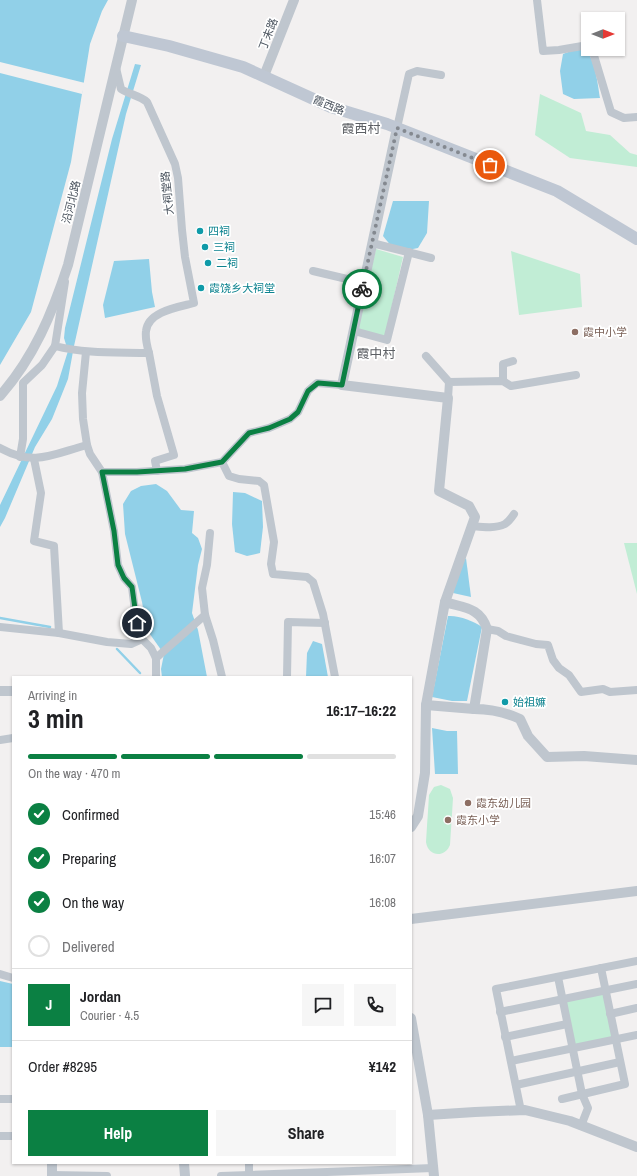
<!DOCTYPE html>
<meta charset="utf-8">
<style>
body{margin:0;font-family:"Archivo Narrow","Noto Sans SC",sans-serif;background:#f6f6f6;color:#202124;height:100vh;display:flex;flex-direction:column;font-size:15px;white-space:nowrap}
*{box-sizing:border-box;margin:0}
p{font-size:13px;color:#757577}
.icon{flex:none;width:22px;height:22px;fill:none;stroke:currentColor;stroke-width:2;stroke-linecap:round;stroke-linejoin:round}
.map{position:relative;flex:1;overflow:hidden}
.side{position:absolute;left:12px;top:676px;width:400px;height:488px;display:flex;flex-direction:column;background:#fff;border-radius:0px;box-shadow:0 1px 3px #0004}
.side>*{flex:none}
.needle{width:26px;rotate:90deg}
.fabs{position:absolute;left:581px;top:12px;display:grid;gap:8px}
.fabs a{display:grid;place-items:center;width:44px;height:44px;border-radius:0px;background:#fff;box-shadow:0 1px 3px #0004;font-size:20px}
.pin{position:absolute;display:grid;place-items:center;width:34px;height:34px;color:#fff;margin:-17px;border:2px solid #fff;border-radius:50%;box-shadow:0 1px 4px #0007}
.courier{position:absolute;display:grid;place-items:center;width:40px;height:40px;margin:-20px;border:3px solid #0b8043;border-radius:50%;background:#fff;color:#222;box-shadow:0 1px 5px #0007}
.summary em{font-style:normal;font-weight:700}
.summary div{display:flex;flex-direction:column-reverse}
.summary{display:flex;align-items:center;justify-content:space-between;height:68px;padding:0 16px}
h1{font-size:26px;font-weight:700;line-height:30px}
.bar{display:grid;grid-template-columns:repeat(4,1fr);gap:6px 4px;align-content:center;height:48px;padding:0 16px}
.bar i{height:5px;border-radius:3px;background:#e0e0e0}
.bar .on{background:#0b8043}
.bar p{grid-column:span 4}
.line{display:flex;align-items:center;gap:10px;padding:0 16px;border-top:1px solid #e0e0e0}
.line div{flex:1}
.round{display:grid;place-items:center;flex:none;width:42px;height:42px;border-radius:0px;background:#f6f6f6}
ol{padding:0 16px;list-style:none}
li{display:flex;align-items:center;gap:12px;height:44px}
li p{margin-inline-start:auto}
li .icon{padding:4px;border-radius:50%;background:#0b8043;color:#fff;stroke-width:4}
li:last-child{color:#757577}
li i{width:22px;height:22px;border:2px solid #e0e0e0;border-radius:50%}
.button{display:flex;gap:8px;margin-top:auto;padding:8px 16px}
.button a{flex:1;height:46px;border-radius:0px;background:#0b8043;color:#fff;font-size:16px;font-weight:700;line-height:46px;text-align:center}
.button a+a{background:#f6f6f6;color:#202124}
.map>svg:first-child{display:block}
</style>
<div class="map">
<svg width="637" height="1176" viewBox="0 0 637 1176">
<rect width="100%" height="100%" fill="#f2f0f0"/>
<g fill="#c1edd5">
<polygon points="540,94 581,113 586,131 610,135 630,153 637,155 637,167 570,158 535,135"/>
<polygon points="376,249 403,257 385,336 357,330"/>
<polygon points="511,251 580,274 582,307 519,315"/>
<polygon points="624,543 637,543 637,594"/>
<path d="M441 785 450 789 453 798 450 845C445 858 428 857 426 842L429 795 434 787Z"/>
<polygon points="605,990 615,1039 573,1048 562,999"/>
</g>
<g fill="#91d0e8">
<polygon points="0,0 108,0 102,11 90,44 71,162 31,312 0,365"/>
<path d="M584 49C595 56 598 86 600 98L574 99 563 94 560 71 563 54 571 51Z"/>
<polygon points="135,64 141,65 126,114 74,346 68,379 52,419 35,447 5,518 0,527 0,505 57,386 68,351 64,338 65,328 112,139"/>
<polygon points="393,201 429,201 427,233 418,248 408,250 392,247 383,236"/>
<polygon points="149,259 152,292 155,307 105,318 103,305 114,261"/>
<polygon points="156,484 167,491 181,510 194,511 192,533 198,538 202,549 198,565 192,613 198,630 207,677 162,677 161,669 164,654 147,630 142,602 125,534 123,504 131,491 141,486"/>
<polygon points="233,492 245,493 262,501 263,527 260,553 247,556 235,552 232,524"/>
<polygon points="466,558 471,597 453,593 461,564"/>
<path d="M448 616C458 615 474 621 482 627L467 701H452L432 697Z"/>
<polygon points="313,641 322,644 328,677 306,677 307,653"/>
<polygon points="432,728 447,731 457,731 458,774 435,774"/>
<polygon points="0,981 13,984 13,1047 0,1047"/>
</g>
<polygon fill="#f2f0f0" points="0,62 85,83 82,94 0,73"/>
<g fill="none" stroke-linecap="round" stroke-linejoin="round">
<g stroke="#91d0e8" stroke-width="2.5">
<polyline points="0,618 50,627"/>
<polyline points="117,649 140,673"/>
</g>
<g stroke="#bfc6ce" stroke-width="8">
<polyline points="537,0 543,51 559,50 588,45"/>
<polyline points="592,49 611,112 624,118 637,117"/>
<polyline points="397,128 409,74 417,71 441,75"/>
<polyline points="372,243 431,258"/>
<polyline points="313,271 364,283"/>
<path d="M65 282 55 346C86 354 117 352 149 353 147 346 145 339 146 331 148 311 179 307 194 303L185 257 182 230 178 178 175 164 147 102C139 95 130 95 121 89L116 68"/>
<polyline points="354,331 387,340 409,252"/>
<polyline points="86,352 82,393 83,419 87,445 90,454 102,472 137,472 185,469 222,462 249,433 269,428 290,419 298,412 308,391 317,383 342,385"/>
<polyline points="149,353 157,396 174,455 155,461 157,471"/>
<polyline points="426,356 449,382"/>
<polyline points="503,381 503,364 513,361"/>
<polyline points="448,398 449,382 503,381 511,386 576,375"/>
<path d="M0 448C34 467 53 454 87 445"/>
<polyline points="20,457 23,439 23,383 42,365 55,346"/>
<polyline points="34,459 41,493 34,541 54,546 59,633"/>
<polyline points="222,462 229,476 239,479 259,481 264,485 274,542 271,564 273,574 307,577 313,582 323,614 335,677"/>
<polyline points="102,472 114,531 118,565 124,578 132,587 138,635 151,648 156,658 156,677"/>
<path d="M472 526C482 527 495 529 505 524 508 522 512 517 514 514"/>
<polyline points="210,533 207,565 202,588 205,615 213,640 222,677"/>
<polyline points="0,627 59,633 107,642 131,644 142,639"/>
<polyline points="487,629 498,631 506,636 536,644 548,645 553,660 559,668 569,675 581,692 603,689 610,692 637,690"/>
<polyline points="156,658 205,615"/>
<polyline points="287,677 288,622 325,623"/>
<polyline points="0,740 13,738"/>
<polyline points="0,974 13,978"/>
<polyline points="558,977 582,1094 588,1108 581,1126"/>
<polyline points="500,1012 637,984"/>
<polyline points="610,1014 637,1008"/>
<polyline points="505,1037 567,1024"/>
<polyline points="511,1061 637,1035"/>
<polyline points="516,1085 620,1062"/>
<polyline points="0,1099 13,1099"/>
<polyline points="562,1099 625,1084 601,968"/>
<polyline points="521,1111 496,989 637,961"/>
<polyline points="0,1136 13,1136"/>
<polyline points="249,1163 249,1176"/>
<polyline points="52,1175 107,1176"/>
<polyline points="221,1176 433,1168"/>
</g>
<g stroke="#bfc6ce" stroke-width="10">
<polyline points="264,76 294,0"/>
<polyline points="397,128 342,385 448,398 439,491 469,506 475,517 445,602 426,705 425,773 418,816 411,827"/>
<path d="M0 396C34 357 52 314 68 265L132 0"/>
<path d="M445 602C464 608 480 607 487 629L474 709C490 709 505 712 520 719L528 736 547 757 584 756 637 760"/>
<polyline points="0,691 13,691"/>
<polyline points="426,705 474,709"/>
<polyline points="411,919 637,891"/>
<polyline points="411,1018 428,1115 434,1176"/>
<polyline points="428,1115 475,1112 525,1110 570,1121 637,1147"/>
<polyline points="184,1163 185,1176"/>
<polyline points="52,1176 52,1163"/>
</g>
<polyline stroke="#bfc7d3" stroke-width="12" points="123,36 169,46 243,67 331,107 387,124 557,191 637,239"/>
</g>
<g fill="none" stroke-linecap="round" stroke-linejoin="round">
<polyline stroke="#848990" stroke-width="4" stroke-dasharray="0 7.2" points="362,289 397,128 490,165"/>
<polyline stroke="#0b8043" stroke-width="5" points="137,623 132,587 124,578 118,565 114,531 102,472 137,472 185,469 222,462 249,433 269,428 290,419 298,412 308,391 318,383 342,385 362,289"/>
</g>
<g fill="#0f9aa8" stroke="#fff" stroke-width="1.5">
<circle cx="200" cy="231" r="4"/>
<circle cx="205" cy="247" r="4"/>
<circle cx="208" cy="263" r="4"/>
<circle cx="201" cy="288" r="4"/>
<circle cx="505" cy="702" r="4"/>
</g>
<g fill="#8d6e63" stroke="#fff" stroke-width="1.5">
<circle cx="575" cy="332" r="4"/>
<circle cx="468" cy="803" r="4"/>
<circle cx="448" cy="820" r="4"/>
</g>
<g text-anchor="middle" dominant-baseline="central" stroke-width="3.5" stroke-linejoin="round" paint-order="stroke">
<g font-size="11" fill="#49525d" stroke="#fff">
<text transform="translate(268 34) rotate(-69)">丁未路</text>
<text transform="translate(329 105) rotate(22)">霞西路</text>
<text transform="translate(167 193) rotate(-96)">大祠堂路</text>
<text transform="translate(71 202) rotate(-76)">沿河北路</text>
</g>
<g font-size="11" fill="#0d838f" stroke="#fff" text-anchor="start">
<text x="208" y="231">四祠</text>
<text x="213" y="247">三祠</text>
<text x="216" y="263">二祠</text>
<text x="209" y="288">霞饶乡大祠堂</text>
<text x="513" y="702">始祖嫲</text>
</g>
<g font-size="11" fill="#785e54" stroke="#fff" text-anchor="start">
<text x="583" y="332">霞中小学</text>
<text x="476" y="803">霞东幼儿园</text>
<text x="456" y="820">霞东小学</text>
</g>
<g font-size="13" fill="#5d6065" stroke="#fff">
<text x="361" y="128">霞西村</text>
<text x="376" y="353">霞中村</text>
</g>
</g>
</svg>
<div class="fabs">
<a><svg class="needle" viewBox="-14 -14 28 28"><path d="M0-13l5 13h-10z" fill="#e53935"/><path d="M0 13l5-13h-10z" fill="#757577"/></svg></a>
</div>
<div class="pin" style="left:490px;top:165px;background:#ea580c"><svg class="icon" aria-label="bag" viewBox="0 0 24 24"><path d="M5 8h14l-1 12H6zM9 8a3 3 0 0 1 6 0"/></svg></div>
<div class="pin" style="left:137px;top:623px;background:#1f2937"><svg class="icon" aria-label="home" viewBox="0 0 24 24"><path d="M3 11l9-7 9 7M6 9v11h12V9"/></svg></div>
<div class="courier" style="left:362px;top:289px"><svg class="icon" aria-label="bike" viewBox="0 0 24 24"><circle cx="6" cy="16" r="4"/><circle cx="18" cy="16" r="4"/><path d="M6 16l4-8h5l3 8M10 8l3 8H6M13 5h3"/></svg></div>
<section class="side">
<div class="summary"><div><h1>3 min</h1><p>Arriving in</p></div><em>16:17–16:22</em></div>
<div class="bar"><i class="on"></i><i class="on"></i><i class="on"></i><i></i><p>On the way · 470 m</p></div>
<ol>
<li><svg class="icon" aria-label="check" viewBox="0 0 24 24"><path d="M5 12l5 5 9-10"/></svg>Confirmed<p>15:46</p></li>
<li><svg class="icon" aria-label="check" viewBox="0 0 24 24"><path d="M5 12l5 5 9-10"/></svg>Preparing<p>16:07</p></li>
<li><svg class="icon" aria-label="check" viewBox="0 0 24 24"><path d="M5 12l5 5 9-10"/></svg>On the way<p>16:08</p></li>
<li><i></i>Delivered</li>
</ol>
<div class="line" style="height:72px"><b class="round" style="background:#0b8043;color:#fff">J</b><div><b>Jordan</b><p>Courier · 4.5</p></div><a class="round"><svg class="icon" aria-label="chat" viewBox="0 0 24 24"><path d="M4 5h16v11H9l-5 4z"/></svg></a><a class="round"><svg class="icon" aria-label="phone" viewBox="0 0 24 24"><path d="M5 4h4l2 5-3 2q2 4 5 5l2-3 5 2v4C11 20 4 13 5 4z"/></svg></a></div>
<div class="line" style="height:52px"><div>Order #8295</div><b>¥142</b></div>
<div class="button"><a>Help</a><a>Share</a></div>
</section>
</div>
